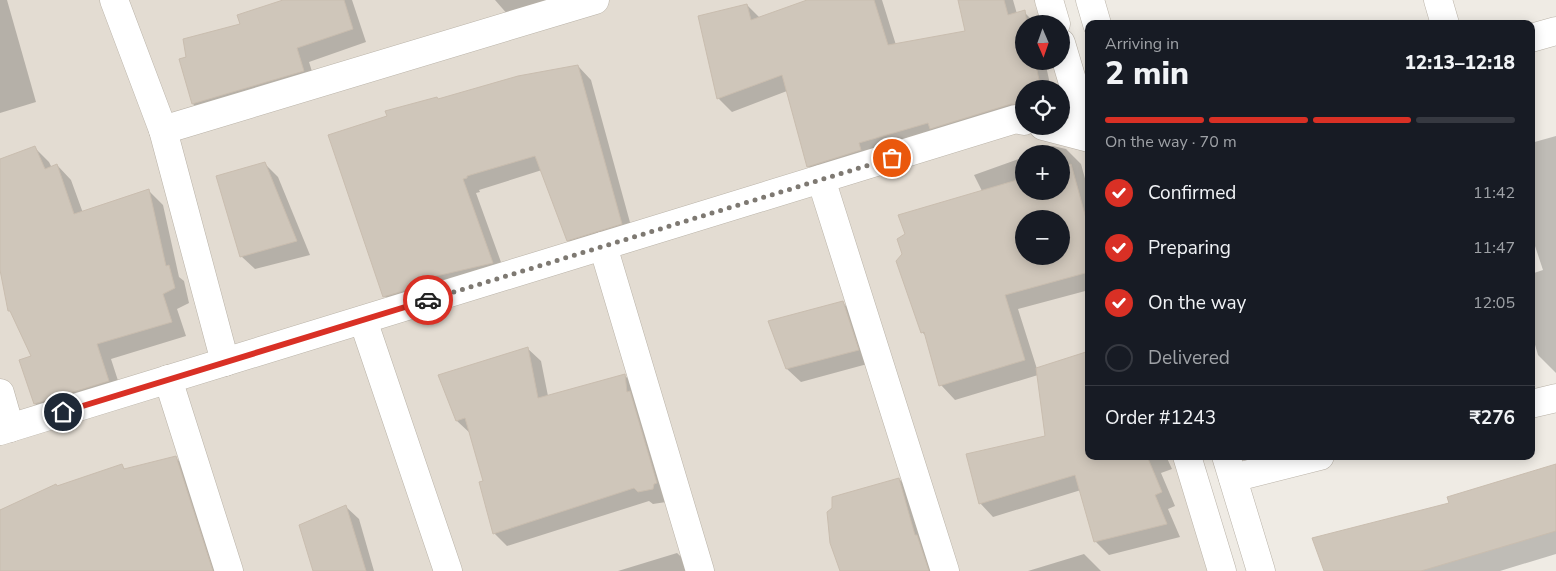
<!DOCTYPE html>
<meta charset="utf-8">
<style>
body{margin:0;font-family:"Nunito Sans",sans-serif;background:#242831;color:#f1f3f6;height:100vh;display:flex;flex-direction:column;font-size:19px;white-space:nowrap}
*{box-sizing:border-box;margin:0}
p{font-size:16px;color:#9ea1a6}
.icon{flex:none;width:28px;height:28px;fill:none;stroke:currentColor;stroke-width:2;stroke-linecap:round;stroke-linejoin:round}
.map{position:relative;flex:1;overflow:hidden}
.drawer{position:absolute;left:1085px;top:20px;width:450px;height:440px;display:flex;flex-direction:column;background:#171b24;border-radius:10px;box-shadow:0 2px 12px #0003}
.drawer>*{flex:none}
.needle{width:32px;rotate:178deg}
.tools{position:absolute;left:1015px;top:15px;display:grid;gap:10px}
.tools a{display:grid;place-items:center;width:55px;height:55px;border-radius:50%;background:#171b24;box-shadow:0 2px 12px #0003;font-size:25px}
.pin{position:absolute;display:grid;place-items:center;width:42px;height:42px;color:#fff;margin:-21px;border:2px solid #fff;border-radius:50%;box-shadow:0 1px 5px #0007}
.courier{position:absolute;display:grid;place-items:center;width:50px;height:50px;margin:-25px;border:4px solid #d93025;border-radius:50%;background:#fff;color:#222;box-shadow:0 1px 6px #0007}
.overview em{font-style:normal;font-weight:800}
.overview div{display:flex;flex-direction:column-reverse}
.overview{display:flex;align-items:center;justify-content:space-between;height:85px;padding:0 20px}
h1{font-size:32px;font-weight:800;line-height:38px}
.bar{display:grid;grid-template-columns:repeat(4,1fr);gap:8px 5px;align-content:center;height:60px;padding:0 20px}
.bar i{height:6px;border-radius:4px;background:#363941}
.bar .on{background:#d93025}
.bar p{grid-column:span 4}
.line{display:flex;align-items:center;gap:12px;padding:0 20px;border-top:1px solid #363941}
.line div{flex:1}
ol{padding:0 20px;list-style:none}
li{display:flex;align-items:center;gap:15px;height:55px}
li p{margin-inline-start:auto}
li .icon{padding:5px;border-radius:50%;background:#d93025;color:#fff;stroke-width:4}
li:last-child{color:#9ea1a6}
li i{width:28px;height:28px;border:2px solid #363941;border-radius:50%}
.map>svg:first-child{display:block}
</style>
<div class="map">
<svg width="1556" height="571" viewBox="0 0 1556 571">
<rect width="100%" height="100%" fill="#efebe4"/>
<path fill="#e3dcd2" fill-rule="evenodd" d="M0 0H1044L1052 24H1024V61H1061L1089 137V456H1176L1208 571H0ZM1024 89H1061V126H1024ZM1024 154H1061V191H1024ZM1024 219H1061V256H1024Z"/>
<g fill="#0003" fill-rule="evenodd">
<polygon points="0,0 7,0 36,102 0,113"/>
<polygon points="287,0 352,0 366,42 309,62 316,84 206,117 193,104 181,60"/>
<polygon points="495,0 557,0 509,16"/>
<polygon points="811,0 882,0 896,45 966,32 959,0 1013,0 1017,14 1024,12 1036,24 1024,24 1024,61 1045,61 1051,89 1024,89 1024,117 821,180 808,166 787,91 732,112 719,99 700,17 747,5 760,18"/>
<polygon points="578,66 591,80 634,237 581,253 568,240 542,170 479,190 480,192 476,193 506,276 398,310 385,296 439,100"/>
<polygon points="1556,136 1556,373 1538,355 1531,331 1531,274 1543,270 1531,234 1531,143"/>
<path d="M1053 146 1066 149 1081 164 1089 193V290L1018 309 1037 369 1089 456H1166L1172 469 1161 473 1175 506 1168 509 1180 537 1109 555 1096 542 1081 490 993 517 980 503 1047 437 1038 375 955 400 941 385 927 337 922 332 982 191 974 175 1024 157V191H1061V154H1032ZM1024 219H1061V256H1024Z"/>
<polygon points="34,147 49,162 52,168 57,165 71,180 83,213 148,190 163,205 179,277 184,281 189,303 177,309 186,336 111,359 123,396 50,418 35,404 33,357 0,263 0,160"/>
<polygon points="265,164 278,177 310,255 255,269 241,256"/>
<polygon points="843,303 856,316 871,363 801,382 787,369 770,322"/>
<polygon points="527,348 541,361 548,396 624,375 638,388 666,502 653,504 649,501 507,546 494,533 484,482 471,434 457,421 440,376"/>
<polygon points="176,458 189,471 221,571 0,571 0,510 57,487 121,466 126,470"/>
<polygon points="1556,468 1556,554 1500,571 1325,571 1450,504"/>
<polygon points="899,479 912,492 938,571 842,571"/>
<polygon points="345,506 359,519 374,571 315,571"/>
<polygon points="677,553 691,566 693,571 618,571"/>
<polygon points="1084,554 1101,571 1028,571"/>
</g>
<g fill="#cfc6ba" stroke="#c9bdaf" fill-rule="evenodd">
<polygon points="283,0 344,0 353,29 297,48 304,71 192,104 179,59 186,57 183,39 240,24 237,15"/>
<polygon points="807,0 874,0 888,45 965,31 958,0 1004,0 1008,15 1025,10 1027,24 1024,24 1024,61 1035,61 1041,89 1024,89 1024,105 1011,104 930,129 928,123 859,143 861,150 807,167 782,75 717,99 698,16 747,4 751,20"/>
<polygon points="578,65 622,224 567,241 535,156 467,176 467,178 463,179 493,263 423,279 424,285 383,297 328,135 387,116 385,111 437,97 438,99 518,76"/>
<polygon points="35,146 45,169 57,164 74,214 149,189 166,266 169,265 175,288 163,294 172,322 97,344 109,381 34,404 19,360 31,356 10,311 8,311 0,270 0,159"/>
<polygon points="265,162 297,241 240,257 216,176"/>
<path d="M1071 164 1089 229V272L1005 295 1025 360 939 386 924 332 921 333 896 261 902 254 897 239 905 234 898 215 1024 178V191H1061V167ZM1024 219H1061V256H1024Z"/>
<polygon points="843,301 859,350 786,369 768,321"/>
<polygon points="528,347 538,398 625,374 627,392 630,391 657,483 654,484 653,489 638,492 634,488 493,534 479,482 483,481 465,418 456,421 438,375"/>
<polygon points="1089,351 1089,456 1147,456 1162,492 1155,495 1167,524 1094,542 1075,475 979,504 966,454 1045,436 1036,368"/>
<polygon points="176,456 213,571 0,571 0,510 56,484 57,486 122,464 124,469"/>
<polygon points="1556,464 1556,531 1421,571 1324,571 1312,538 1449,503 1447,497"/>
<polygon points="899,478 915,535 917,535 929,571 840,571 830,543 827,512 832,508 832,497"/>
<polygon points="346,505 366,571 313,571 299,525"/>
</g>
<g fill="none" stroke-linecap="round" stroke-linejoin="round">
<defs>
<g id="minor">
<polyline points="114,0 163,130 225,362"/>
<polyline points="1438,0 1445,24"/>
<polyline points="1531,38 1556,31"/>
<polyline points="1043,126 1089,138"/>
<polyline points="163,130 595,0"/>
<polyline points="821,179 945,571"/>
<polyline points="603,246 700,571"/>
<polyline points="363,320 448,571"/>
<polyline points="168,379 229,571"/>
<polyline points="0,393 10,428"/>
<polyline points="1531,404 1556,398"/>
<polyline points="0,431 1016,119 1024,121"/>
<polyline points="1233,478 1320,456"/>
</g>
<g id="tertiary">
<polyline points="1049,0 1056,24"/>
<polyline points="1090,0 1097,24"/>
<polyline points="1061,43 1089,137"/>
<polyline points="1187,456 1222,571"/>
<polyline points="1226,456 1261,571"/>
</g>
</defs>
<use href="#minor" stroke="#b9b2a7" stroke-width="29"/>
<use href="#tertiary" stroke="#b9b2a7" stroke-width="29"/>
<use href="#minor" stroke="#fff" stroke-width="28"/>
<use href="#tertiary" stroke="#fff" stroke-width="28"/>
</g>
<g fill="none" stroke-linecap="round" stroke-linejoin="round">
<polyline stroke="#7e7972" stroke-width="5" stroke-dasharray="0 9" points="428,300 892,158"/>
<polyline stroke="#d93025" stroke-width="6" points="63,412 428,300"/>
</g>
</svg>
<div class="tools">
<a><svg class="needle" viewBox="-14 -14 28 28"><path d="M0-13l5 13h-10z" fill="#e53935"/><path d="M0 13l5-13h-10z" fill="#9ea1a6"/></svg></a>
<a><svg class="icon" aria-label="locate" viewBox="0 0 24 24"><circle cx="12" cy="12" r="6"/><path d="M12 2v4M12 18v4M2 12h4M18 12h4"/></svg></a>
<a>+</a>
<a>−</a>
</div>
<div class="pin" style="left:892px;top:158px;background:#ea580c"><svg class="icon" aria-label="bag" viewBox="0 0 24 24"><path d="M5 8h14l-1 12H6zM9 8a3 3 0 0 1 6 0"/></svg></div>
<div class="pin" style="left:63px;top:412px;background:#1f2937"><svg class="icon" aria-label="home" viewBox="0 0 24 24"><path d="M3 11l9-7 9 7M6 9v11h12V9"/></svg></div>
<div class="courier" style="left:428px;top:300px"><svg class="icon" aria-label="car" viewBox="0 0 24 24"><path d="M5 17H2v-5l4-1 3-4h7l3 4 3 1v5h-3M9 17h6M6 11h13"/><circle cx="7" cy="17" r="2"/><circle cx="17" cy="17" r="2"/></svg></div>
<section class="drawer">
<div class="overview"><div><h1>2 min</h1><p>Arriving in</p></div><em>12:13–12:18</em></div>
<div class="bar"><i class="on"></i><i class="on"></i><i class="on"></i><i></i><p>On the way · 70 m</p></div>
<ol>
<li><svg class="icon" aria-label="check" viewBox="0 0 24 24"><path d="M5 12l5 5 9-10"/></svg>Confirmed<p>11:42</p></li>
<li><svg class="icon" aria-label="check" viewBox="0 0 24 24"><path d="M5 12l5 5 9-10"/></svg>Preparing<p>11:47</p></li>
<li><svg class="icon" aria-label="check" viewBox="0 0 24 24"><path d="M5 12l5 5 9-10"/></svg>On the way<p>12:05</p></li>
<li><i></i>Delivered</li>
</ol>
<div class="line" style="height:65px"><div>Order #1243</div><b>₹276</b></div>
</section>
</div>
